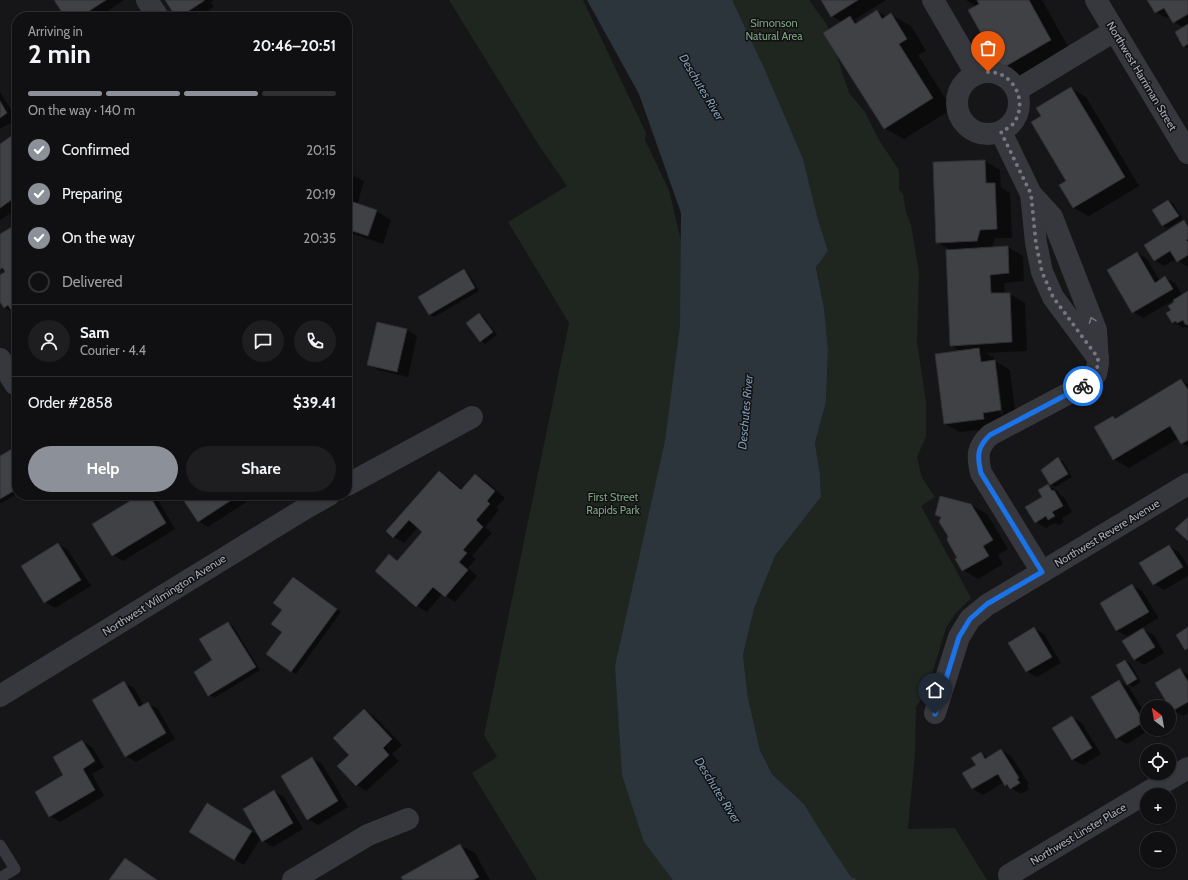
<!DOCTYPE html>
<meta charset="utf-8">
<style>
body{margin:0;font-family:Cabin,sans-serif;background:#1e1e20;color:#f1f3f6;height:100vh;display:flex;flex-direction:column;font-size:15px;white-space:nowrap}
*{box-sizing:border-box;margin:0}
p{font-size:13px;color:#9c9d9f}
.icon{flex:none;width:22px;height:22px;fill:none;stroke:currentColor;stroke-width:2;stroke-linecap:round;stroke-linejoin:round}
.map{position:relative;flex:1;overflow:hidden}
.side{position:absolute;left:12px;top:12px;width:340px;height:488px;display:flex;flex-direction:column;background:#101012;border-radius:16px;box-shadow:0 1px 3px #0004,0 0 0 1px #303032}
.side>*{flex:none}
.needle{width:26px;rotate:329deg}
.tools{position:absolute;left:1140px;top:700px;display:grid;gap:8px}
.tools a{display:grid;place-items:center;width:36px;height:36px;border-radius:50%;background:#101012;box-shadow:0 1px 3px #0004,0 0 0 1px #303032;font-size:20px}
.pin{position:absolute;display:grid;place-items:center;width:34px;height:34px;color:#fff;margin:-41px -17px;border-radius:50% 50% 50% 0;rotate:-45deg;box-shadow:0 0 4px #0007}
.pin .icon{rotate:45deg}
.courier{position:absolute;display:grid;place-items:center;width:40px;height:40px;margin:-20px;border:3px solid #1a73e8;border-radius:50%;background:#fff;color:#222;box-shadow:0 1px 5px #0007}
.overview em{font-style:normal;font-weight:700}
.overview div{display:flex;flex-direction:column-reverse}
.overview{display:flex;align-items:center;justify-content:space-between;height:68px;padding:0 16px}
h1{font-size:26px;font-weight:700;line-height:30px}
.bar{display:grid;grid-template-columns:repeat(4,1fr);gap:6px 4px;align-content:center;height:48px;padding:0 16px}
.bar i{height:5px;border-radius:3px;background:#303032}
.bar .on{background:#8c9099}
.bar p{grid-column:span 4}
.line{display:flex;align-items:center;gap:10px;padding:0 16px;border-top:1px solid #303032}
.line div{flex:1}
.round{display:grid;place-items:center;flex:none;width:42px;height:42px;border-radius:21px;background:#1e1e20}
ol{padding:0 16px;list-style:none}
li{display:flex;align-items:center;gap:12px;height:44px}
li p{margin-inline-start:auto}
li .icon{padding:4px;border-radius:50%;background:#8c9099;color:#fff;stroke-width:4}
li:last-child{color:#9c9d9f}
li i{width:22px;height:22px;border:2px solid #303032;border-radius:50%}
.cta{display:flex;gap:8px;margin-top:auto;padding:8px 16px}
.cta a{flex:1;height:46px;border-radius:24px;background:#8c9099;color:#fff;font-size:16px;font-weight:700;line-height:46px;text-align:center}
.cta a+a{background:#1e1e20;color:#f1f3f6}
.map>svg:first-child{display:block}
</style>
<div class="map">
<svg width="1188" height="880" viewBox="0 0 1188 880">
<rect width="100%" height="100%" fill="#161618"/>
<g fill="#1e261f">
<polygon points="449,0 583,0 646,133 645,140 669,190 682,245 721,880 537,880 472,773 497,757 484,735 569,323 508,222 567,186 538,144"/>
<polygon points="698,0 809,0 827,25 849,93 865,112 879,140 899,170 899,190 903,194 906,212 911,225 919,272 917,342 926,402 926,437 917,457 922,478 935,497 921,506 971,598 955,614 946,628 927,690 916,707 915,754 908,829 955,828 987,880 856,880 855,878 851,877 825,838 804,804 772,774 760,750 748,698 743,655 754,609 775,556 821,497 820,474 815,443 826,402 828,349 824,308 816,266 828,251 817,216"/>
</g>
<polygon fill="#2c353c" points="587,0 732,0 764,68 803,159 817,216 828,251 816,267 824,308 828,349 826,402 815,443 820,474 821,497 775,556 754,609 743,655 748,698 760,750 772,774 804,804 825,838 851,877 855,878 856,880 673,880 644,842 622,775 615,666 665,441 680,326 681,213 639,94"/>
<g fill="#0007" fill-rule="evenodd">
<polygon points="55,0 124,0 98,17 66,17"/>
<polygon points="167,0 214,0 211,2 214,7 198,17 177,17"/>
<polygon points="822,0 886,0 854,20 859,23 877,11 887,17 891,15 911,26 926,51 918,55 952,109 904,139 884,128 842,22 832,16"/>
<polygon points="966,0 1042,0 1071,52 1021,79 1001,68 977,7"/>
<polygon points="1149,0 1188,0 1188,48 1184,46 1184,28 1174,22 1170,16 1166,18 1156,12"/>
<polygon points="1071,88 1086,97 1139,186 1089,216 1074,208 1061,185 1067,181 1042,116"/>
<polygon points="0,92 17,119 0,129"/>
<polygon points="14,135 17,137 17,209 0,220 0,145"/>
<path d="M985 161 1000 170 1001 187 1010 193 1012 238H995L992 248 1008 247 1023 256 1024 281 1004 283 1005 294H1010L1025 303 1027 351 986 353 994 358 995 361 1010 370 1016 418 999 428 960 432 945 424 961 352 951 345 952 251 937 242 934 163ZM995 370H997L1003 415H1001Z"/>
<polygon points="347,172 364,181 357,205 376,211 391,220 383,244 347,232"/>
<polygon points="1168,201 1173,203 1183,219 1168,228 1163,226 1153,210"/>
<polygon points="1184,221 1188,224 1188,267 1178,261 1176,259 1164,266 1154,260"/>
<polygon points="17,225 17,318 14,313 4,307 0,300 0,276 6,273 0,269 0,235"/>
<polygon points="1137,253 1147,259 1160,281 1165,278 1175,283 1183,296 1188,293 1188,328 1185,327 1183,328 1173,322 1172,311 1176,303 1174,300 1143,318 1133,312"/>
<polygon points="464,270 468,273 479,291 434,317 430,315 419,297"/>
<polygon points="479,314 484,317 497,335 485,344 481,341"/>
<polygon points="378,324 407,330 417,336 408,377 378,370 368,364"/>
<polygon points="347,352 348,353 347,379"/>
<polygon points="1181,380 1188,384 1188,447 1182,443 1179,438 1129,468 1114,459 1113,417 1116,419"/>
<polygon points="17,447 17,494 0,504 0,457"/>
<polygon points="1058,459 1063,461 1072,477 1055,487 1051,485"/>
<polygon points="439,472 449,478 463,490 476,475 486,481 505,498 496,508 499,510 485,527 492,533 472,556 476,559 468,568 477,576 455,602 442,594 427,612 417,606 376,571 390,556 398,561 424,532 418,527 404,543 394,537 387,531"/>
<polygon points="1048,485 1058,491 1060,495 1064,497 1072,512 1062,518 1064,522 1059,525 1055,523 1046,528 1036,522"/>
<polygon points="141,495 152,495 157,498 175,529 123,561 113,555"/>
<polygon points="181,495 253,495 254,497 208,527 198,521"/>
<polygon points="971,505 987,514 1008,549 998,555 1003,564 978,579 963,570 942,518 936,514"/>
<polygon points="58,544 68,550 91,586 55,608 45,602"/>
<polygon points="1169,546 1179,552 1188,566 1188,576 1164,590 1154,584"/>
<polygon points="298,581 341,612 296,674 291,671 283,632 283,609"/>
<polygon points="1132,585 1142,591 1159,618 1127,636 1117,631 1101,604"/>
<polygon points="228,623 233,626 260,670 214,698 209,695 214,661"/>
<polygon points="1034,628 1044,634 1061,663 1037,677 1027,672 1010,643"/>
<polygon points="1143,630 1154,635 1164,653 1144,665 1134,659"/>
<polygon points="1125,661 1130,663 1141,682 1133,687 1128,684"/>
<polygon points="1180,669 1188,674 1188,713 1183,716 1173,710"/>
<polygon points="1119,681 1129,687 1147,717 1147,729 1151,729 1127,744 1116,738"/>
<polygon points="124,683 134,688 144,706 148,704 158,709 175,739 136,762 126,756"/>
<polygon points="364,710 374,716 402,745 392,754 399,761 366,791 356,785 350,755"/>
<polygon points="1072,717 1082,723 1101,754 1083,765 1073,760 1053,729"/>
<polygon points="82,741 92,747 104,767 92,774 104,796 60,822 50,816 64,776"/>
<polygon points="1001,750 1011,756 1029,784 1027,785 1029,789 1021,794 1006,785 1004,782 983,795 973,789 964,773 977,765 981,753 988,758"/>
<polygon points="312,758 322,764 348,807 318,825 308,819"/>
<polygon points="274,791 284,797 303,829 273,847 263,841 261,838 244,865 190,832 217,810 261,837"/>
<polygon points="460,845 475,853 490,880 404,880"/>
</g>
<g fill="#404145" stroke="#303034">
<polygon points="54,0 106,0 80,17 65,17"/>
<polygon points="165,0 204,0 204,1 179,17 176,17"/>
<polygon points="821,0 858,0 831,17"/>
<polygon points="977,0 1029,0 1051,40 1001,69 968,10 979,4"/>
<polygon points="1147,0 1188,0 1188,14 1173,23 1164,8 1155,13"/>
<polygon points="877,10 882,19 891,13 907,39 899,44 933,98 884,129 823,33 850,16 855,24"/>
<polygon points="1188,24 1188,44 1183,47 1175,32"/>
<polygon points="1071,87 1125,177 1073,208 1059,185 1066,181 1031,122 1041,116 1036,108"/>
<polygon points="0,101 7,113 0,118"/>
<polygon points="14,134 17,138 17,196 0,208 0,144"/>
<polygon points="985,160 986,183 995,183 997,229 980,230 977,241 936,243 933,162"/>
<polygon points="347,200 377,210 368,236 347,229"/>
<polygon points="1168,200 1179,216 1162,226 1152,210"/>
<polygon points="1184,220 1188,227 1188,239 1186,240 1188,242 1188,255 1177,262 1170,251 1154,261 1144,245"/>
<polygon points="17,224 17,320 8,305 4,308 0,302 0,275 5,272 3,268 0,269 0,234"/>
<polygon points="1008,246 1009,273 990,275 991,293 1010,293 1012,342 950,346 946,250"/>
<polygon points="1137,252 1155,283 1165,276 1173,289 1132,313 1107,270"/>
<polygon points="464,269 475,288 429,315 418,297"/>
<polygon points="1188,291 1188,325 1185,324 1183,320 1177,323 1176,321 1172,323 1166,313 1171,310 1168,306 1174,302 1173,300"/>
<polygon points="479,313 493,332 480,342 466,323"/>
<polygon points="377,322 407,329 397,372 367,365"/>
<polygon points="979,348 981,362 995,360 1001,410 983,413 984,419 944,424 935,354"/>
<polygon points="1181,379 1188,390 1188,440 1181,444 1170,426 1113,460 1094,427 1113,416 1115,419"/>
<polygon points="17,446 17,489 0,499 0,456"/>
<polygon points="1058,457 1068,474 1050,485 1041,470"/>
<polygon points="439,471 461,490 475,474 495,491 487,501 490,504 476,520 483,527 463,550 467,553 459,562 468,570 445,597 433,587 416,607 375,571 389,554 397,561 422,532 409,520 393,538 386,531"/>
<polygon points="1048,484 1052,491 1054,490 1063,506 1052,512 1055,516 1048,520 1046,516 1035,523 1025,507 1042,497 1038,490"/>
<polygon points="140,495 149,495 166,523 112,556 92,524"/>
<polygon points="180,495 239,495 198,522"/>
<polygon points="940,496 971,504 993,540 983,546 989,556 962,571 955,559 957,558 947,540 948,536 939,522 941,517 935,515"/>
<polygon points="1188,517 1188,541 1175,529"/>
<polygon points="58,543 81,580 44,603 21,566"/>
<polygon points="1169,545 1183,567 1153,585 1139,563"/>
<polygon points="293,577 337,609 291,672 266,654 282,632 271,624 282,610 273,603"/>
<polygon points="1132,584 1149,612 1116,631 1100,603"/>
<polygon points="228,622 256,667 208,696 194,672 212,660 199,639"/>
<polygon points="1034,627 1052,657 1026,672 1008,643"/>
<polygon points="1188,627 1188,648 1185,650 1176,635"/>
<polygon points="1143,628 1155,647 1134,660 1122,641"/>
<polygon points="1125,660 1137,679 1127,685 1116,665"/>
<polygon points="1180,668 1188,682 1188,702 1172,711 1155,683"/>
<polygon points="1119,680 1144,722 1116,739 1091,697"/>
<polygon points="124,681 139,707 148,702 166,733 125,757 92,700"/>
<polygon points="364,709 392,739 383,748 389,755 356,786 337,766 349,755 333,738"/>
<polygon points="1072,716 1092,748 1072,760 1052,728"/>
<polygon points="82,740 95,761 83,769 95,790 49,817 35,792 63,775 53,757"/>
<polygon points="1001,749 1019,778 1017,779 1020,783 1010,789 1007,784 1005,786 998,774 972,789 962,773 976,765 971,758 981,752 985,759"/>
<polygon points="312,757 338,801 307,820 281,776"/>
<polygon points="274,790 293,823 262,842 243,809"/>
<polygon points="207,803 252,831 234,860 189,832"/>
<polygon points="460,844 479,877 473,880 403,880 401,877"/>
<polygon points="125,858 157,880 109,880"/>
</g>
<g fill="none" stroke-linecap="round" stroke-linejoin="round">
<polyline stroke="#37383d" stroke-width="11" points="0,845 15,869 0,878"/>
<g stroke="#37383d" stroke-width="22">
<polyline points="147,0 158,17"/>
<polyline points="933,0 976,74"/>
<polyline points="1096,0 1188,153"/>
<circle cx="988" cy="103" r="31"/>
<polyline points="1017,90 1114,31"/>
<path d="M1001 132 1031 194 1052 217 1096 330 1098 363 1096 374 1088 383 990 435C977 447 977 456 981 473L1042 572"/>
<polyline points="1031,194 1036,243 1042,272 1053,297 1098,358"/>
<polyline points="0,359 15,384"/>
<polyline points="347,485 472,417"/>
<polyline points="0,696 306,508 329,495"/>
<polyline points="935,713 959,637 970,619 987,605 1188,484"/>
<polyline points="1009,875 1188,768"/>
<polyline points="293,880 368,835 408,819"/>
</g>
</g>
<defs><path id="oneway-chevron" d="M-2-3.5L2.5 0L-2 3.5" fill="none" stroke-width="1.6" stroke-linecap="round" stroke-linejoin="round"/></defs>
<use stroke="#757881" href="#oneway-chevron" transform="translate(1092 320) rotate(-111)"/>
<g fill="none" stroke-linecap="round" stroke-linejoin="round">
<path stroke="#757880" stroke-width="4" stroke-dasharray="0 7.2" d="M988 72C992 72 997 73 1000 74 1020 83 1026 109 1012 125 1009 128 1004 130 1001 132L1031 194 1036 244 1042 272 1053 297 1098 358C1098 371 1094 380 1083 386"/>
<path stroke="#1a73e8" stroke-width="5" d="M935 714 959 637 970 619 987 604 1042 572 981 473C977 456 977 447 990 435L1083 386"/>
</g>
<g text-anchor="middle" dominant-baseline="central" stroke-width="3" stroke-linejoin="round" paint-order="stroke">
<g font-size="11" fill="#7fa381" stroke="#111113">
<text x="774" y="23">Simonson<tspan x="774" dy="13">Natural Area</tspan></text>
<text x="613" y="497">First Street<tspan x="613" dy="13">Rapids Park</tspan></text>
</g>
<g font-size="11" fill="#a8adb8" stroke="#111113">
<text transform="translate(1142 76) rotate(59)">Northwest Harriman Street</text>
<text transform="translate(1107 533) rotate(-31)">Northwest Revere Avenue</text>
<text transform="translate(164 595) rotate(-32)">Northwest Wilmington Avenue</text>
<text transform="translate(1078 834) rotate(-31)">Northwest Linster Place</text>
</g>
<g font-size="12" font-style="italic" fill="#7f9bb3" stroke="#111113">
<text transform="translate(702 87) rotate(59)">Deschutes River</text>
<text transform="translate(745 412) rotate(-85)">Deschutes River</text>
<text transform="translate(718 790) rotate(58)">Deschutes River</text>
</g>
</g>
</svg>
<div class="tools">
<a><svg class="needle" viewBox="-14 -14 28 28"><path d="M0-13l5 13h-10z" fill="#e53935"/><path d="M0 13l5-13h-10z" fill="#9c9d9f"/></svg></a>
<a><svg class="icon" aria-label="locate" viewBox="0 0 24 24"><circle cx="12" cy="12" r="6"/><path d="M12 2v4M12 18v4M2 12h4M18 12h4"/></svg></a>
<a>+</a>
<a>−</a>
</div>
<div class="pin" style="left:988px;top:72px;background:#ea580c"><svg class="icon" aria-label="bag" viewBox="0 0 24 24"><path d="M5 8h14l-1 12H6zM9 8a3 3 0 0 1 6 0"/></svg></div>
<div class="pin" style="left:935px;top:714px;background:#1f2937"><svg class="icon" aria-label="home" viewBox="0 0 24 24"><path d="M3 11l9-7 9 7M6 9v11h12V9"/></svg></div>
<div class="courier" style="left:1083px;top:386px"><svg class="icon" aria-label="bike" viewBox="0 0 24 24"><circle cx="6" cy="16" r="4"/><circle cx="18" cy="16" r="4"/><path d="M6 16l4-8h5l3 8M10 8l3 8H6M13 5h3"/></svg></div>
<section class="side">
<div class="overview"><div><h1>2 min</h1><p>Arriving in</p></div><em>20:46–20:51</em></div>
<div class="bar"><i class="on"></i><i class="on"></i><i class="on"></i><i></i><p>On the way · 140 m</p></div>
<ol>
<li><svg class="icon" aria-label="check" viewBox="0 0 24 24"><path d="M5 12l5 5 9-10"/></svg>Confirmed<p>20:15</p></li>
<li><svg class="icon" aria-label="check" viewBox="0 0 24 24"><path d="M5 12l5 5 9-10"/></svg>Preparing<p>20:19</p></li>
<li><svg class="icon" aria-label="check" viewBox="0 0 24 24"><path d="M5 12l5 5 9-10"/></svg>On the way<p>20:35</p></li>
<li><i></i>Delivered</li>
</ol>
<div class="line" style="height:72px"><a class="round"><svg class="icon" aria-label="person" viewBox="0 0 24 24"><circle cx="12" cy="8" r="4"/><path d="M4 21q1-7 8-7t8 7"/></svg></a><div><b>Sam</b><p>Courier · 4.4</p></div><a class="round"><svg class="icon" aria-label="chat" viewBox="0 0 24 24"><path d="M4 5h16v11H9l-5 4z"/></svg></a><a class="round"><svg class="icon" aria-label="phone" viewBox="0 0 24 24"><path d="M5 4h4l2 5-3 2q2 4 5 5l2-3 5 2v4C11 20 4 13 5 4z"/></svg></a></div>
<div class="line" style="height:52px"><div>Order #2858</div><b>$39.41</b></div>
<div class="cta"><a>Help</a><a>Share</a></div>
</section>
</div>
